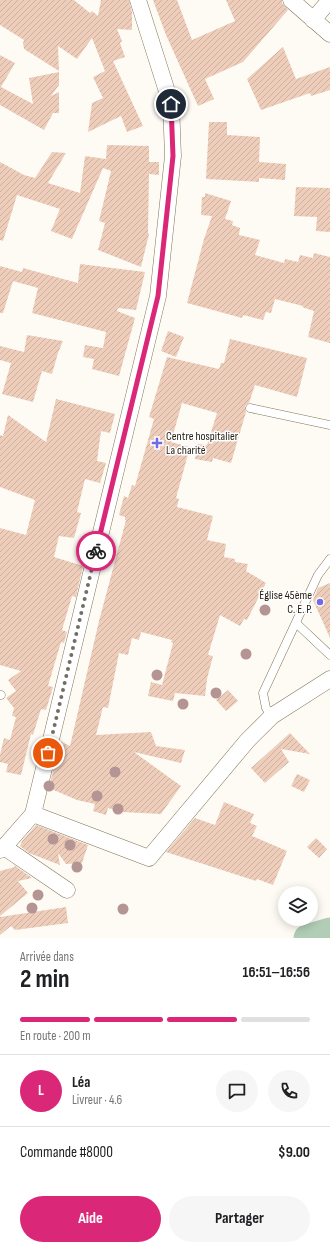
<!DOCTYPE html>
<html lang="fr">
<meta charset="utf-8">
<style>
body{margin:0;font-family:"Sofia Sans Condensed",sans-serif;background:#f6f6f6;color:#202124;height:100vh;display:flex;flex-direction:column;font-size:15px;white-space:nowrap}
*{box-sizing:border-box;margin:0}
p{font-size:13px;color:#757577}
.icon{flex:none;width:22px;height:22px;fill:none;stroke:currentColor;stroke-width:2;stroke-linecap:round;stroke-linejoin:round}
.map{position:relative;height:938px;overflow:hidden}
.sheet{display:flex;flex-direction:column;background:#fff;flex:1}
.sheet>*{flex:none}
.fabs{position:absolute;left:278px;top:886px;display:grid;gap:8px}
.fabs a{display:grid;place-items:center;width:40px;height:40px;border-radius:50%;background:#fff;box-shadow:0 2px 10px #0003;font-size:20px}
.pin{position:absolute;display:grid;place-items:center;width:34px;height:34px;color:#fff;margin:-17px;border:2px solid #fff;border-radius:50%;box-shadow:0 1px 4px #0007}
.courier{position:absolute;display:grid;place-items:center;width:40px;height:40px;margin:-20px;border:3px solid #db2777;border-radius:50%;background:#fff;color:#222;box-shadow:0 1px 5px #0007}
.overview em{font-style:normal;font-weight:700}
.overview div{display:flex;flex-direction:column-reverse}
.overview{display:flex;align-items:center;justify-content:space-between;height:68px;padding:0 20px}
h1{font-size:26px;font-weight:700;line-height:30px}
.bar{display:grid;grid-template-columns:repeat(4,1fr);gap:6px 4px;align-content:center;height:48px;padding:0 20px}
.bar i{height:5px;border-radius:3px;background:#e0e0e0}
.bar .current{background:#db2777}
.bar p{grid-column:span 4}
.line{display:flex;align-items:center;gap:10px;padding:0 20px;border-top:1px solid #e0e0e0}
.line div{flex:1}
.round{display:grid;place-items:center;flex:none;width:42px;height:42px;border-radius:21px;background:#f6f6f6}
.cta{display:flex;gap:8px;margin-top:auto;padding:8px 20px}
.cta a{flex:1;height:46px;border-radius:24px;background:#db2777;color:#fff;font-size:16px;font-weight:700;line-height:46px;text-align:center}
.cta a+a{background:#f6f6f6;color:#202124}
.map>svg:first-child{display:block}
</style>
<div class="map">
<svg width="330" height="938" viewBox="0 0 330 938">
<defs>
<pattern id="building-hatch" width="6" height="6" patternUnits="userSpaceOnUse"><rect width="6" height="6" fill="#eecebb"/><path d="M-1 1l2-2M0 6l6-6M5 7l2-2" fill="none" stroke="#ccb1a0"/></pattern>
</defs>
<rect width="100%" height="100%" fill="#fefbf5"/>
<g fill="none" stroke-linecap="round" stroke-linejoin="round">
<polyline stroke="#b1cdb6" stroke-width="27" points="307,938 330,931"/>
</g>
<g fill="url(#building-hatch)">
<polygon points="0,0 74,0 90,13 92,11 98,16 101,0 129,0 132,12 132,30 117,29 122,41 120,43 125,57 113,61 143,126 127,132 121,116 88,132 92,103 103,98 93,77 105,71 92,38 77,59 58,46 59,71 24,49 23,43 24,40 0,25"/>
<polygon points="153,0 177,0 192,40 235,21 226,0 282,0 282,3 288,10 243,62 205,79 214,99 198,106 166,35"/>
<polygon points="283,47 296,79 330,67 330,90 311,96 310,93 261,110 247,79"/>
<polygon points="0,55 15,63 1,87 33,104 29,78 59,72 59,85 51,96 59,92 59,113 53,113 44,130 0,105"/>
<polygon points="209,122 227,122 227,135 260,137 259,162 286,164 285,180 259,178 259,182 206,179"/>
<polygon points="107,145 149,146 149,162 159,162 159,175 149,174 148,233 149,234 141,267 98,250 105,223 99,221 111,171 103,168 72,239 51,231 60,209 17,195 3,241 0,240 0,162 24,175 35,178 52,152 66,153 48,183 80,193 85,156 106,159"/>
<polygon points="296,187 330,188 330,232 316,231 317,217 294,216"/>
<polygon points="205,193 231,201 225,219 233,221 232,225 240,228 239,235 260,240 255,255 284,263 285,259 298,262 300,255 313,258 314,253 330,257 330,343 308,337 314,311 302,307 303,306 275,299 271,313 266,312 263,320 243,315 242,318 187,303 204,239 212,216 201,215 202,197 205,197"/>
<polygon points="80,264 145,272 136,310 118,308 117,311 135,318 119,376 92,369 94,359 83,357 85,345 103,348 106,332 32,313 38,288 13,281 3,313 0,313 0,266 22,272 23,268 78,283"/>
<polygon points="168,331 184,337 176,357 161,351"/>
<polygon points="27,335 63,341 58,353 52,374 42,371 33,402 2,394 11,363 0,360 0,346 24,352"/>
<polygon points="230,339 307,358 297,397 255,385 249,403 245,406 246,412 231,463 213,458 212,462 195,459 198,444 207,445 217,413 182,403 171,442 190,447 176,498 179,499 177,507 213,516 207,540 226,544 224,557 235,559 235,562 248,564 246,571 266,583 247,620 244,619 240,626 220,615 208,655 213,656 207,679 205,696 175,693 173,701 148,696 151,682 162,685 173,643 171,642 172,640 141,632 139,640 132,638 128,655 119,653 108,708 103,707 96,735 151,732 156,746 185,750 181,763 134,752 181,786 161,814 122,812 108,808 106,815 93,811 95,804 77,800 49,788 60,741 70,746 99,621 126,520 125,520 125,517 119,515 124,496 128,498 132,485 135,486 154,419 149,417 167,357 219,369 221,363 224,363"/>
<polygon points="56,399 115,414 110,433 101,431 97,461 106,463 100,483 85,479 77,512 81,513 74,538 59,536 54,557 83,566 76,597 72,596 62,630 67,632 64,643 61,642 48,686 53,687 46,710 41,709 33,735 31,734 21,775 6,772 8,764 0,762 0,755 4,738 10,740 16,717 12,716 14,708 6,698 16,691 8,680 21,671 0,665 0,528 26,535 35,500 0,487 0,435 3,436 8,415 46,442"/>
<polygon points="330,583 330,638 313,600 318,588"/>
<polygon points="228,690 238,701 226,711 216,700"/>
<polygon points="290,733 310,754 281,749 289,762 265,783 251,768"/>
<polygon points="297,774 310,780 304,792 291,786"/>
<polygon points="224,802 254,814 250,823 257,826 252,836 287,851 273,885 257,879 256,881 166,852 195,818 215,825"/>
<polygon points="36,825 88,845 82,863 66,864 58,853 60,865 29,853 20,846 22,841"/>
<polygon points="316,838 327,849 319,858 307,847"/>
<polygon points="14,865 32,878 18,881 28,893 0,916 0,871 15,867"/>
<polygon points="66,907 68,923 15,930 11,926 0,935 0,917"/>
</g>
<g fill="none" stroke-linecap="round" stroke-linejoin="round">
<defs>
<g id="lane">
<polyline points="250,408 330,425"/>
<polyline points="296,623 330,655"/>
<polyline points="0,695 1,695"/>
<polyline points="272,716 266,708 263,693 318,575 330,559"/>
</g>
<g id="street">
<polyline points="291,0 330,34"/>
<polyline points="313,20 330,0"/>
<polyline points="33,814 149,858 247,741 272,716 330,679"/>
<polyline points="4,847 67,890"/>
<polyline points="0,850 4,847 33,814 158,296 173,156 171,104 138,0"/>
</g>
</defs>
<use href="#lane" stroke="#827458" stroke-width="9"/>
<use href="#street" stroke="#827458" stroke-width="17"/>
<use href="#lane" stroke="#fff" stroke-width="8"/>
<use href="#street" stroke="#fff" stroke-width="16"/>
</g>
<g fill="#b49593">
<circle cx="265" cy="610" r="5.5"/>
<circle cx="246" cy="654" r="5.5"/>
<circle cx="157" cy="675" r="5.5"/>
<circle cx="216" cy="693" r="5.5"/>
<circle cx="183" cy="704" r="5.5"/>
<circle cx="115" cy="772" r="5.5"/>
<circle cx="49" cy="786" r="5.5"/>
<circle cx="97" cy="796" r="5.5"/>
<circle cx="118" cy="809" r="5.5"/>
<circle cx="53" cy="839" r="5.5"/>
<circle cx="70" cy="845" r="5.5"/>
<circle cx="77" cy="867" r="5.5"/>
<circle cx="38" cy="895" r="5.5"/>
<circle cx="32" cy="908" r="5.5"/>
<circle cx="123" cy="909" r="5.5"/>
</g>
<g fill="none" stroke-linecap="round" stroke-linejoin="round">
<polyline stroke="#726e64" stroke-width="4" stroke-dasharray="0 7.2" points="48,753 96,551"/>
<polyline stroke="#db2777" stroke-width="5" points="96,551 158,296 173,156 171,104"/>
</g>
<g fill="#7369e4" stroke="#fff" stroke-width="1.5">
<path d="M155 437h4v4h4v4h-4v4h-4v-4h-4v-4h4z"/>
<circle cx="320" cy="602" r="4"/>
</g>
<g text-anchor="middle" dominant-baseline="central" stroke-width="3" stroke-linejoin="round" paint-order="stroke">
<g font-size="12" fill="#272216" stroke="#fff" text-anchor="start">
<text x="166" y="436">Centre hospitalier<tspan x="166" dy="14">La charité</tspan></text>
<text x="312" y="595" text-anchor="end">Église 45ème<tspan x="312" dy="14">C. E. P.</tspan></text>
</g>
</g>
</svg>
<div class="fabs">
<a><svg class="icon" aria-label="layers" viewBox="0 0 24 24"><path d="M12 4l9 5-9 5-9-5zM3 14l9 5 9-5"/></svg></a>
</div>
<div class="pin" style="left:48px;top:753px;background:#ea580c"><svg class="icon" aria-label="bag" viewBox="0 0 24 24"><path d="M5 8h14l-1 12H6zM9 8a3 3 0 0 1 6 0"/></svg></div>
<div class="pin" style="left:171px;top:104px;background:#1f2937"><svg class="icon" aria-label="home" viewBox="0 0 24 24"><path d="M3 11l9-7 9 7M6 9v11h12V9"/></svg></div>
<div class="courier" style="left:96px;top:551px"><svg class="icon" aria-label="bike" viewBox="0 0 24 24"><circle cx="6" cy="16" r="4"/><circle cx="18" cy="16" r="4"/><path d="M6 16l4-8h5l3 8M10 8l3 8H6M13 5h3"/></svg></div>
</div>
<section class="sheet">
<div class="overview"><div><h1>2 min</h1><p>Arrivée dans</p></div><em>16:51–16:56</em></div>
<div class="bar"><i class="current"></i><i class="current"></i><i class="current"></i><i></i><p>En route · 200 m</p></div>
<div class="line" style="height:72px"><b class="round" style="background:#db2777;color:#fff">L</b><div><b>Léa</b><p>Livreur · 4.6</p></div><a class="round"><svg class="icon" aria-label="chat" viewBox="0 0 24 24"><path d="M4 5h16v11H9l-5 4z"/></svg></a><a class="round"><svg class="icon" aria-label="phone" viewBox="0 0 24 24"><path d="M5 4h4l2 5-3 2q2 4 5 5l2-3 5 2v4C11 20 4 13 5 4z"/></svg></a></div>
<div class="line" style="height:52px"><div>Commande #8000</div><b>$9.00</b></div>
<div class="cta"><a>Aide</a><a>Partager</a></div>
</section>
